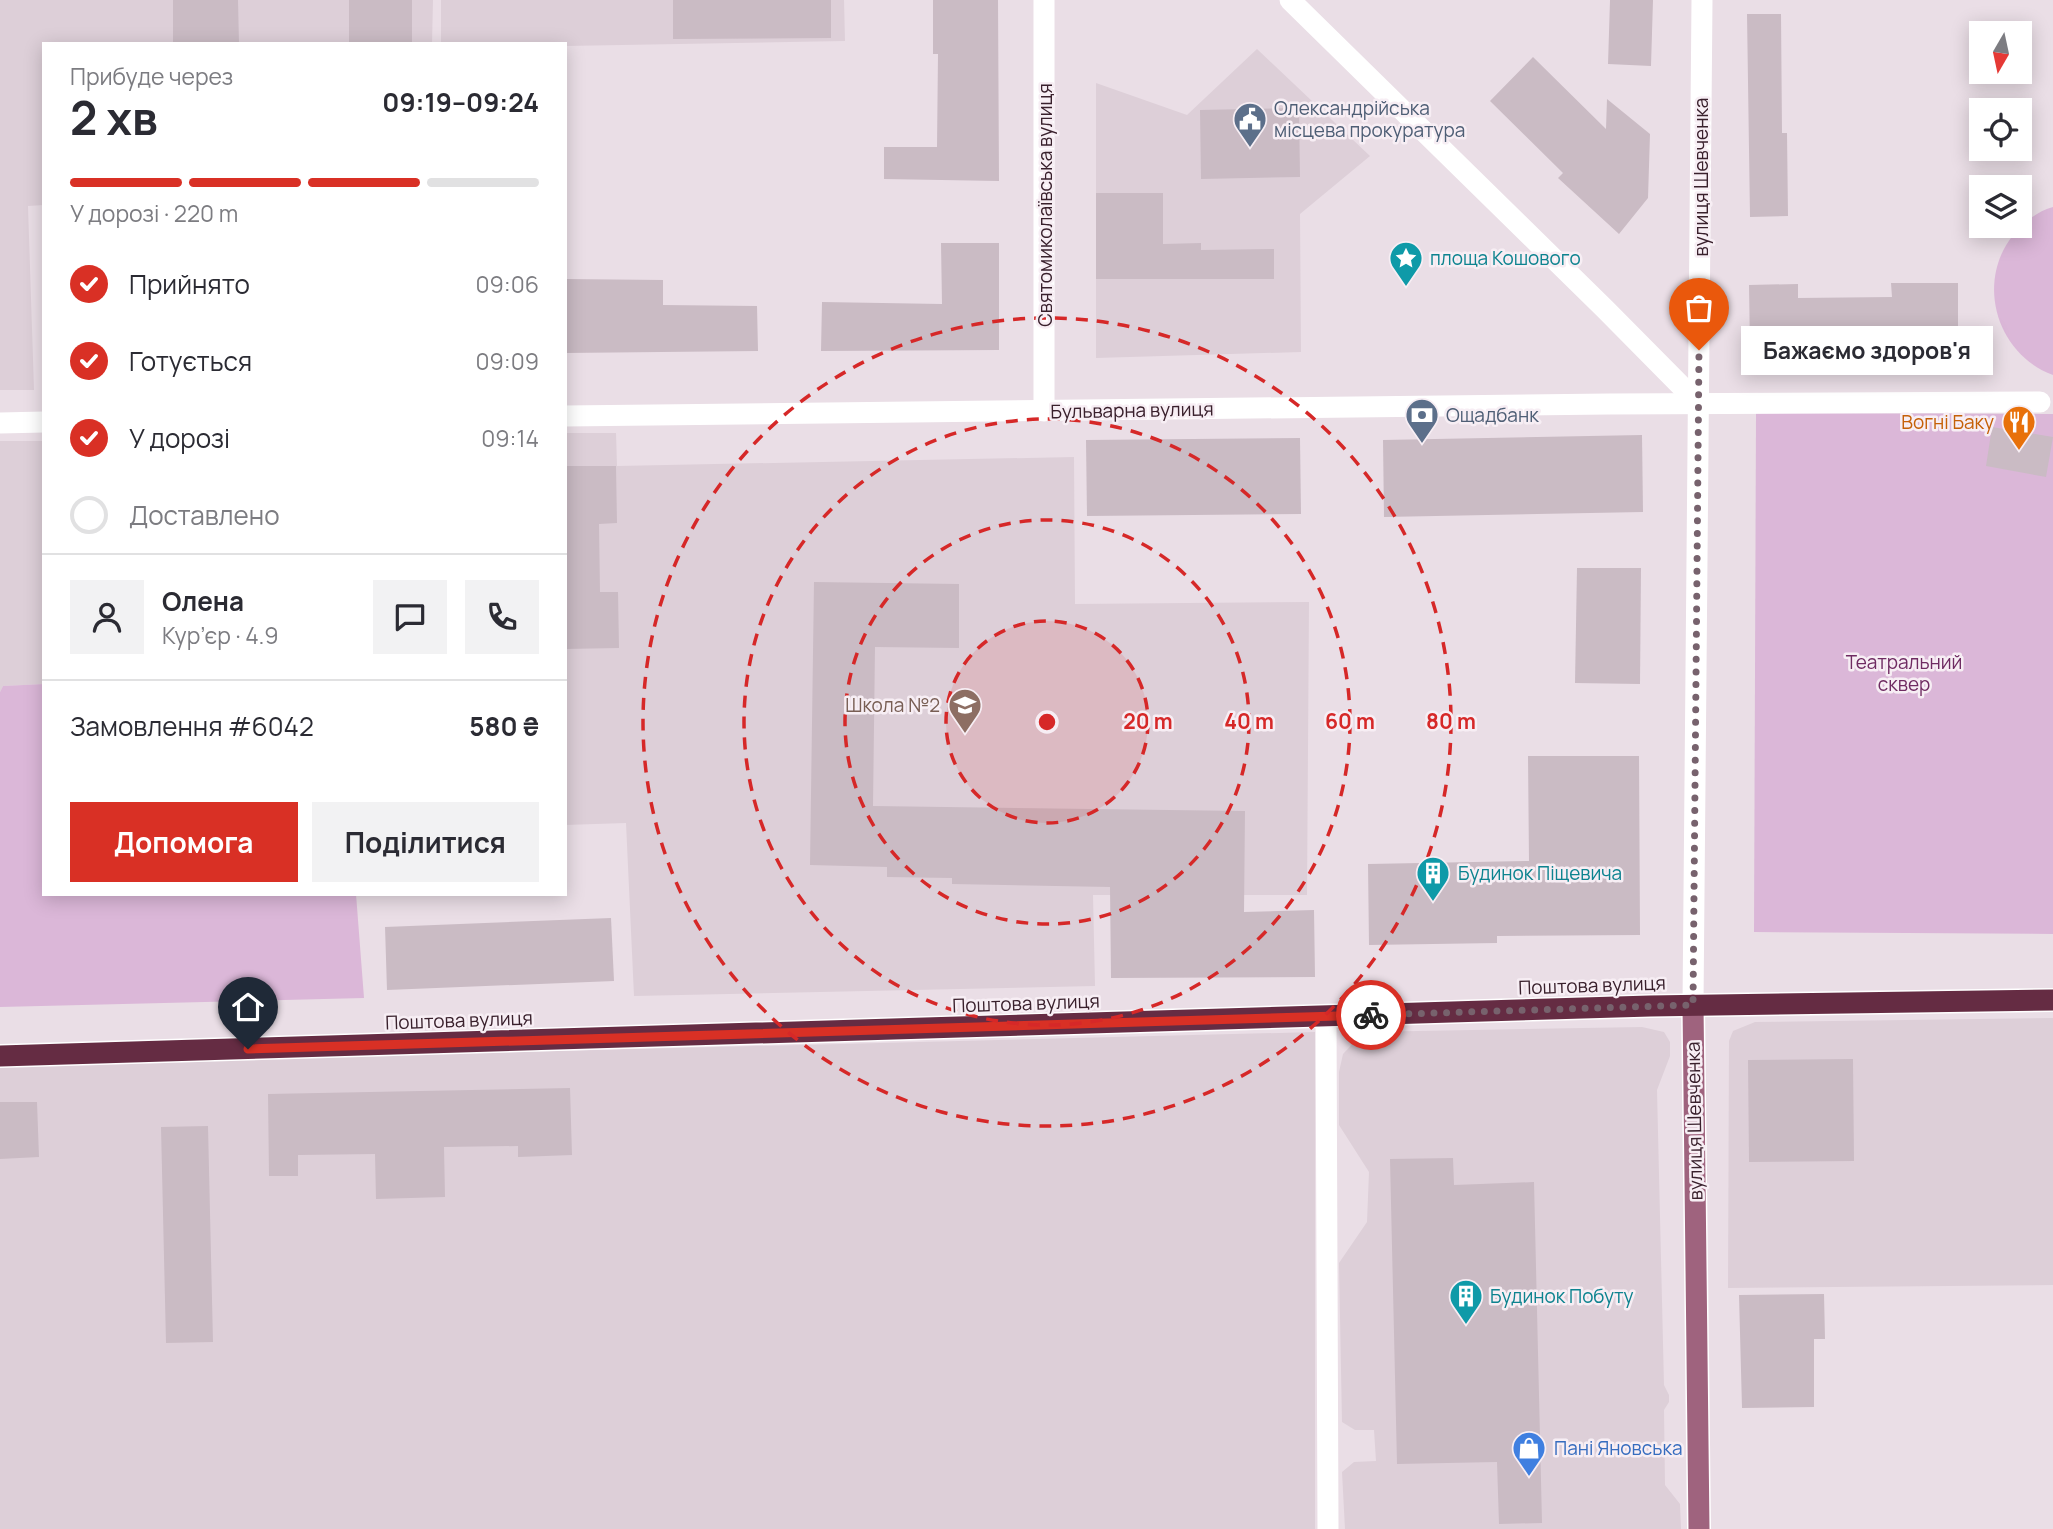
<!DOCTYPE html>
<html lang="uk">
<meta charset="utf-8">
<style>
body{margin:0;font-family:Manrope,sans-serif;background:#f2f2f3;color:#2b2b33;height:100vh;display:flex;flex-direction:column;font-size:26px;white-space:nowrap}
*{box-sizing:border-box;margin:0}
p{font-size:23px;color:#7c7c81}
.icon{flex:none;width:38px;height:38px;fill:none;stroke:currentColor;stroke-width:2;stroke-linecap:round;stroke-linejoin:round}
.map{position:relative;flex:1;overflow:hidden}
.panel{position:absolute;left:42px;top:42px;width:525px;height:854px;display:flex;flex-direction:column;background:#fff;border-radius:0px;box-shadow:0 4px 18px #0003}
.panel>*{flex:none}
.needle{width:46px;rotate:189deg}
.controls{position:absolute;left:1969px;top:21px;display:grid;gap:14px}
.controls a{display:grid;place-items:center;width:63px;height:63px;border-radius:0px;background:#fff;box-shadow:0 4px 18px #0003;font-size:35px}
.pin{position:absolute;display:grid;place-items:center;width:60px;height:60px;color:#fff;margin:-72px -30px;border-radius:50% 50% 50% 0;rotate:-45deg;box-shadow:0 0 7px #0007}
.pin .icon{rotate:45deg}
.courier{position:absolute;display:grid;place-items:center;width:70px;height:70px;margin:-35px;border:5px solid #d93025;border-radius:50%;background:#fff;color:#222;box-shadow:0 2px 9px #0007}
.bubble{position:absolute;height:49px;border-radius:0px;background:#fff;box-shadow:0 4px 18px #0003;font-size:23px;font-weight:700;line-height:49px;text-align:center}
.summary em{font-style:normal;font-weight:700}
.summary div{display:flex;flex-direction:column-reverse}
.summary{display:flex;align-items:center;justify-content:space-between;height:119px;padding:0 28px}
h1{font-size:46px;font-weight:700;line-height:52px}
.bar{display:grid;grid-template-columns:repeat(4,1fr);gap:10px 7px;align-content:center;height:84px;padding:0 28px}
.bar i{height:9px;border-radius:5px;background:#e1e1e2}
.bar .current{background:#d93025}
.bar p{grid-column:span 4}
.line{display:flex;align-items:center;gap:18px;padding:0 28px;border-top:2px solid #e1e1e2}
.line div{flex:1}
.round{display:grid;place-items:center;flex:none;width:74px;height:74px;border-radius:0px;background:#f2f2f3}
ol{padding:0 28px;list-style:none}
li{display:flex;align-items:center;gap:21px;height:77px}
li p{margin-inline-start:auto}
li .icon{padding:7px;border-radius:50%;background:#d93025;color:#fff;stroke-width:4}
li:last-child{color:#7c7c81}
li i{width:38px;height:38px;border:4px solid #e1e1e2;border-radius:50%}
.button{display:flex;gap:14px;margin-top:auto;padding:14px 28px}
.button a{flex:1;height:80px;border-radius:0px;background:#d93025;color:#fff;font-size:28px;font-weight:700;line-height:80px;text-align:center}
.button a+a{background:#f2f2f3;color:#2b2b33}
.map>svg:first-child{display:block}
</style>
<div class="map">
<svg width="2053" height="1529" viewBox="0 0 2053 1529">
<rect width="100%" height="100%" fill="#eadee6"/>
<g fill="#ddcfd8">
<polygon points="0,0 433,0 432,44 44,44 44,205 28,206 34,390 0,390"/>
<polygon points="441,0 844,0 845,41 565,46 565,44 441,44"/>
<polygon points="1257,49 1370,156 1300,214 1301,352 1096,358 1096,83 1187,115"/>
<polygon points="565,433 616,433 617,466 1074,457 1075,604 1309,602 1307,895 1093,895 1095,986 634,996 626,823 565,825"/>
<polygon points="0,441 44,441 44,684 3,686 0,692"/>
<polygon points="2053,1018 2053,1285 1728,1288 1729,1041 1733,1031 1755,1022"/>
<polygon points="1642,1027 1664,1032 1670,1042 1670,1056 1657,1090 1664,1385 1669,1395 1669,1402 1664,1410 1665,1485 1680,1504 1681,1529 1345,1529 1342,1472 1354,1462 1376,1461 1374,1430 1355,1430 1342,1422 1339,1263 1367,1222 1369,1172 1339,1125 1339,1072 1343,1054 1364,1032"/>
<polygon points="1315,1032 1315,1529 0,1529 0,1065"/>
</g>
<g fill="#dbb7d8">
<path d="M2053 207V375C1996 354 1975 281 2014 234 2024 222 2038 211 2053 207Z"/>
<polygon points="1756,413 2053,414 2053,934 1754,932"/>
<polygon points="44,684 44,894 356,894 364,998 0,1007 0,692 3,686"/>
</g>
<g fill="#cabbc4">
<polygon points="173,0 238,0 239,44 173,44"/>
<rect x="349" y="0" width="63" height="44"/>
<polygon points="673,0 831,0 831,38 673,39"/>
<polygon points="933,0 998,0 999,181 884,179 884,147 937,147 938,54 933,54"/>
<polygon points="1610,0 1653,0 1651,66 1608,64"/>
<polygon points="1747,14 1781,14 1782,133 1787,133 1788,216 1750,217"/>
<polygon points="1533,57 1606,129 1607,99 1650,134 1648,198 1619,234 1558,178 1563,173 1490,101"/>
<polygon points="1299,108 1300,177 1201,179 1200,110"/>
<polygon points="1096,193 1163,193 1163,244 1201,243 1201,250 1274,249 1274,279 1096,279"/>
<polygon points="941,243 999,243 999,350 821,351 822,302 942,304"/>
<polygon points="565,279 663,280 663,305 757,306 758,351 565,353"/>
<polygon points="1891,283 1958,283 1958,349 1750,349 1749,285 1798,284 1798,298 1892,297"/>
<polygon points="1992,427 2053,437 2046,477 1986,466"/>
<polygon points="1642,435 1643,512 1384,517 1383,440"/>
<polygon points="1300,438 1301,514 1087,516 1086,440"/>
<polygon points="565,466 616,466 617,523 599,524 600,592 618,592 619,648 565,649"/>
<polygon points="1577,568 1641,568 1640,684 1575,683"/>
<polygon points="814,582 959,584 959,648 875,647 873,806 1245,811 1244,912 1314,910 1315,977 1111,978 1110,887 952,884 952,878 887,877 887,867 810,865"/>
<polygon points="1528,756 1639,756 1640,935 1497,936 1497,943 1369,945 1368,864 1529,861"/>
<polygon points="611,918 614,981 387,990 385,927"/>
<polygon points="1853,1059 1854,1161 1749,1162 1748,1060"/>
<polygon points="570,1088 572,1155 518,1157 518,1146 444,1147 445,1197 376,1199 375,1154 298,1155 298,1176 269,1176 268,1094"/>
<polygon points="0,1102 37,1102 39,1157 0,1159"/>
<polygon points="208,1126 213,1342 166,1343 161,1127"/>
<polygon points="1453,1158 1454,1185 1534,1182 1542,1523 1499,1524 1497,1462 1397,1464 1390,1159"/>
<polygon points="1824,1294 1825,1339 1814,1339 1814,1407 1742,1408 1739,1295"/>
</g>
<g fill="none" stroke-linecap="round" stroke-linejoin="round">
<defs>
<polyline id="major" points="1693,1005 1699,1529"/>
<polyline id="highway" points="0,1056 1650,1006 2053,1000"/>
</defs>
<use href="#major" stroke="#fff" stroke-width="24"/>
<use href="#highway" stroke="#fff" stroke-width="24"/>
<g stroke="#fff" stroke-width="21">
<polyline points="1044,0 1044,411"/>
<polyline points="1290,0 1605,309 1699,404"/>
<polyline points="565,416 1609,404 2040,402"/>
<polyline points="0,423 44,422"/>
<polyline points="1693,1005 1702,0"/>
<polyline points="1326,1016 1328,1529"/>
</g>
<use href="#major" stroke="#9f637e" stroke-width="21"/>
<use href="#highway" stroke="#652c43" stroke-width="21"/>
</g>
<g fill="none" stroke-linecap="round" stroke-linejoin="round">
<polyline stroke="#77626d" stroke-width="7" stroke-dasharray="0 12.6" points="1371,1015 1693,1005 1699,350"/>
<polyline stroke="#d93025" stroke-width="9" points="248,1049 1371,1015"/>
</g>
<circle cx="1047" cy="722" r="101" fill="#d62828" fill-opacity=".12"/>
<g fill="none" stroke="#d62828" stroke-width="3.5" stroke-dasharray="12 9">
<circle cx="1047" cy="722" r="101"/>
<circle cx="1047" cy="722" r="202"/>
<circle cx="1047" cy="722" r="303"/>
<circle cx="1047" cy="722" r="404"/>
</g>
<defs>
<symbol id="civic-pin" viewBox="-11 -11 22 30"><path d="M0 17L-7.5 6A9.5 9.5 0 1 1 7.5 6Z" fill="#5c6f8a" stroke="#f7eef4"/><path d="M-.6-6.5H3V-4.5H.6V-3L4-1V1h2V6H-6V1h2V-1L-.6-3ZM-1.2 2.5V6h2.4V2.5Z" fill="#fff"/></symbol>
<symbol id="sight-pin" viewBox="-11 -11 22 30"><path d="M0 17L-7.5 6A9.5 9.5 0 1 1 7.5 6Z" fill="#0f9aa8" stroke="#f7eef4"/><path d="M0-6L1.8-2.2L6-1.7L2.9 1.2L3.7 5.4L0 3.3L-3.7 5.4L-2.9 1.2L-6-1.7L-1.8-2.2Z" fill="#fff"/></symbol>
<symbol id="bank-pin" viewBox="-11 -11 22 30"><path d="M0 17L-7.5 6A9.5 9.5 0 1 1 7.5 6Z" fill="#5c6f8a" stroke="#f7eef4"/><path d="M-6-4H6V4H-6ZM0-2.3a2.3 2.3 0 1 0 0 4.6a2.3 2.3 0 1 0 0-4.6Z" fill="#fff"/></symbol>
<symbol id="restaurant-pin" viewBox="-11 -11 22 30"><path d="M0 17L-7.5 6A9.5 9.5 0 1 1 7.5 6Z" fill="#e8710a" stroke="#f7eef4"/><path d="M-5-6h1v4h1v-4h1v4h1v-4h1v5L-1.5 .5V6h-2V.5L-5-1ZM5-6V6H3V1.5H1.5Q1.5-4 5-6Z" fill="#fff"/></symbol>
<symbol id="school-pin" viewBox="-11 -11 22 30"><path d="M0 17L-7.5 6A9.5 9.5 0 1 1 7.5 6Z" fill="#8d6e63" stroke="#f7eef4"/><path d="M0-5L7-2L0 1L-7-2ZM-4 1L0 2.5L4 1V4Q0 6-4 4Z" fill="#fff"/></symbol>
<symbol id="building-pin" viewBox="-11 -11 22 30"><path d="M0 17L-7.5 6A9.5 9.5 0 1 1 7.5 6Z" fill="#0f9aa8" stroke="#f7eef4"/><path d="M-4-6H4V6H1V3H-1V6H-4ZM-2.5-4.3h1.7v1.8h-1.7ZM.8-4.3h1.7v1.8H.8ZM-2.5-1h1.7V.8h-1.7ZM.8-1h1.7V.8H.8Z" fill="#fff"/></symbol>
<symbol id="shop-pin" viewBox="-11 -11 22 30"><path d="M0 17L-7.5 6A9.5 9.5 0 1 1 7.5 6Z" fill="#3f7fe0" stroke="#f7eef4"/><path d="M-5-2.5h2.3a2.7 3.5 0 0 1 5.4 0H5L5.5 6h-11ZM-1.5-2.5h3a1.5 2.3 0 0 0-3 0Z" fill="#fff"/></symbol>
</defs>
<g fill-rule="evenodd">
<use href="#civic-pin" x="1231" y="100" width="38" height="52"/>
<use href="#sight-pin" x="1387" y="239" width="38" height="52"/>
<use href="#bank-pin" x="1403" y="396" width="38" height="52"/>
<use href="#restaurant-pin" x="2000" y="403" width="38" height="52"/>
<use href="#school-pin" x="946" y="686" width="38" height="52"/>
<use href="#building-pin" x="1414" y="854" width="38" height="52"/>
<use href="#building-pin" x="1447" y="1277" width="38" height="52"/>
<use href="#shop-pin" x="1510" y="1429" width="38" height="52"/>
</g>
<g text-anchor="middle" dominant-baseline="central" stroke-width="5" stroke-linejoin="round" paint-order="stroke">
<g font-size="19" fill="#4e5e75" stroke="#f7eef4" text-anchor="start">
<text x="1274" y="108">Олександрійська<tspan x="1274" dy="22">місцева прокуратура</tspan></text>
<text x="1446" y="415">Ощадбанк</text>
</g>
<g font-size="19" fill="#39202c" stroke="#f7eef4">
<text transform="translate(1701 177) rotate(-90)">вулиця Шевченка</text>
<text transform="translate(1045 205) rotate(-90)">Святомиколаївська вулиця</text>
<text transform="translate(1132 410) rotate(-1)">Бульварна вулиця</text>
<text transform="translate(1592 985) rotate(-2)">Поштова вулиця</text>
<text transform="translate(1026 1003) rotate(-2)">Поштова вулиця</text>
<text transform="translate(459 1020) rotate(-2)">Поштова вулиця</text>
<text transform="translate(1694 1121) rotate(-91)">вулиця Шевченка</text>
</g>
<g font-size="19" fill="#0d838f" stroke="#f7eef4" text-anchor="start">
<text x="1430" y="258">площа Кошового</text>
<text x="1458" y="873">Будинок Піщевича</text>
<text x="1490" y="1296">Будинок Побуту</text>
</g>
<g font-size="19" fill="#c56008" stroke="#f7eef4" text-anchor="end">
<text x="1994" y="422">Вогні Баку</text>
</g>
<g font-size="19" fill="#6f2b62" stroke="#f7eef4">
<text x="1904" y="662">Театральний<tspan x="1904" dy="22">сквер</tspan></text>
</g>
<g font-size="19" fill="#785e54" stroke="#f7eef4" text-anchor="end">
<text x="940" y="705">Школа №2</text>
</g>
<g font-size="19" fill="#366cbe" stroke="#f7eef4" text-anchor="start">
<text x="1554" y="1448">Пані Яновська</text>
</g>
</g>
<circle cx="1047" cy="722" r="10" fill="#d62828" stroke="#f7eef4" stroke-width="3.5"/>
<g font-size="21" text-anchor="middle" font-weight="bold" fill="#d62828" stroke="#f7eef4" stroke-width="5" stroke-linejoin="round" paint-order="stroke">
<text x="1148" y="729">20 m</text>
<text x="1249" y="729">40 m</text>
<text x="1350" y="729">60 m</text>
<text x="1451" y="729">80 m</text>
</g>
</svg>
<div class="controls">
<a><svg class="needle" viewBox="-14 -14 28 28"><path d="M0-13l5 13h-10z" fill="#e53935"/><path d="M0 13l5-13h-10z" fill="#7c7c81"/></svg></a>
<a><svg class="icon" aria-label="locate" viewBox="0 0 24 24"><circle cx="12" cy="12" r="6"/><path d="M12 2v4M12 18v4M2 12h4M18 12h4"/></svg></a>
<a><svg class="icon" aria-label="layers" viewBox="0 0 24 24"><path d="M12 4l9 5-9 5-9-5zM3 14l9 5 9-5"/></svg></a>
</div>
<div class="pin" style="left:1699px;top:350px;background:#ea580c"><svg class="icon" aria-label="bag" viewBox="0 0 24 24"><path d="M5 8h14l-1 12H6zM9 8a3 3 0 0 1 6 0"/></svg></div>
<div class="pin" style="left:248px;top:1049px;background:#1f2937"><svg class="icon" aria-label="home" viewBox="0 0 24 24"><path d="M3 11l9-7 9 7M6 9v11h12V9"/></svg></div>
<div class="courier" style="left:1371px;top:1015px"><svg class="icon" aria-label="bike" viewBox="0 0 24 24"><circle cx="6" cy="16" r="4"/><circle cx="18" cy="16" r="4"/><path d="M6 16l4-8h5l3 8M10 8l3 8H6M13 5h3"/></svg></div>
<div class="bubble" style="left:1741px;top:326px;width:252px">Бажаємо здоров'я</div>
<section class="panel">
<div class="summary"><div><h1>2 хв</h1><p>Прибуде через</p></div><em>09:19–09:24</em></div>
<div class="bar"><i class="current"></i><i class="current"></i><i class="current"></i><i></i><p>У дорозі · 220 m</p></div>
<ol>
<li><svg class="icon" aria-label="check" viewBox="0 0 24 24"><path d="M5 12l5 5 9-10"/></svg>Прийнято<p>09:06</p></li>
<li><svg class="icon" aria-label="check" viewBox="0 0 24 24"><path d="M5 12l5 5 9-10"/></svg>Готується<p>09:09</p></li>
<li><svg class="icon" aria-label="check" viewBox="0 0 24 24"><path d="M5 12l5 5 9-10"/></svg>У дорозі<p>09:14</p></li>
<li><i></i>Доставлено</li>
</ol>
<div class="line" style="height:126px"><a class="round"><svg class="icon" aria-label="person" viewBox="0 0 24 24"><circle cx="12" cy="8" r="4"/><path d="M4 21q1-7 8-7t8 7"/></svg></a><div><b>Олена</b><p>Кур’єр · 4.9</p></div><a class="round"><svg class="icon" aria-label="chat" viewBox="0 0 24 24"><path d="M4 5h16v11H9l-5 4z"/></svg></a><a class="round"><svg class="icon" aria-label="phone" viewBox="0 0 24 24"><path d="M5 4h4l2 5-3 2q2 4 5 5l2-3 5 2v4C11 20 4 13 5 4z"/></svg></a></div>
<div class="line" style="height:91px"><div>Замовлення #6042</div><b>580 ₴</b></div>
<div class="button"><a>Допомога</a><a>Поділитися</a></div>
</section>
</div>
